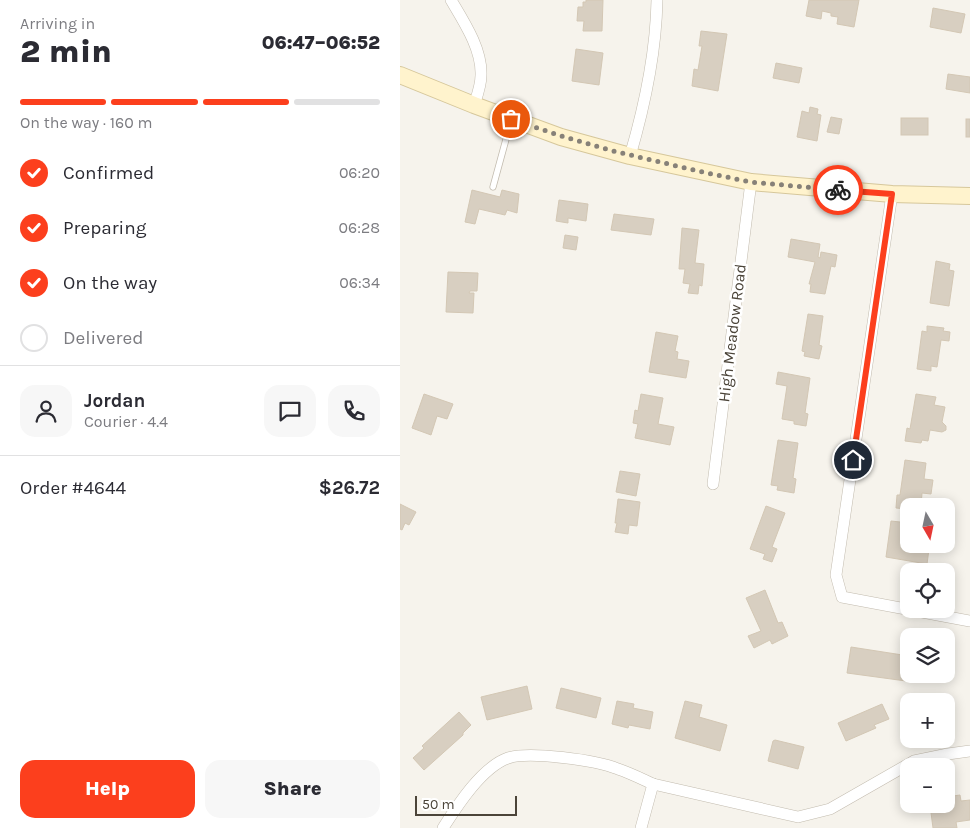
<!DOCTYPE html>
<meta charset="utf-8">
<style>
body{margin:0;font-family:Karla,sans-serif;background:#f7f7f7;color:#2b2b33;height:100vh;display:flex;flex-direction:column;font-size:19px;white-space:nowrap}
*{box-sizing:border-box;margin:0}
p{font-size:16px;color:#7c7c81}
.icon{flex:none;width:28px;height:28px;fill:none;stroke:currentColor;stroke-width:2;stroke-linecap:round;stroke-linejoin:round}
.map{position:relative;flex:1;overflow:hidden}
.sheet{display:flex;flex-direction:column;background:#fff;width:400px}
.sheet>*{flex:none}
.needle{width:32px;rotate:171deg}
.fabs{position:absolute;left:500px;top:498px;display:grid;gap:10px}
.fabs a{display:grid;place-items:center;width:55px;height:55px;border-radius:10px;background:#fff;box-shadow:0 2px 12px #0003;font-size:25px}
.scale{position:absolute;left:15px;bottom:12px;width:102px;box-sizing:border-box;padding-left:5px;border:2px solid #4b4439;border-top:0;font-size:14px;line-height:18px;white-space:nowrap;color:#4b4439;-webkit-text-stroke:4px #fff;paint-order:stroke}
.pin{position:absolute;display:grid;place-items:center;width:42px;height:42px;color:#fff;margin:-21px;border:2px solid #fff;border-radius:50%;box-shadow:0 1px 5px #0007}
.courier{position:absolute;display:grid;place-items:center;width:50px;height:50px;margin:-25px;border:4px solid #fc3f1d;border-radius:50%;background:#fff;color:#222;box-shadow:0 1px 6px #0007}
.summary em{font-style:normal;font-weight:800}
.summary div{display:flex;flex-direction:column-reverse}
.summary{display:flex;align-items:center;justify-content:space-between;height:85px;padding:0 20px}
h1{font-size:32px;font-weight:800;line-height:38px}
.bar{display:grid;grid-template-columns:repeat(4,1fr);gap:8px 5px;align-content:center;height:60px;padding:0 20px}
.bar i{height:6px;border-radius:4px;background:#e1e1e2}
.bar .on{background:#fc3f1d}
.bar p{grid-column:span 4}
.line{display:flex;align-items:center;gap:12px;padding:0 20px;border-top:1px solid #e1e1e2}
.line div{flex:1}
.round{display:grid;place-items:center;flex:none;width:52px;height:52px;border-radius:15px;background:#f7f7f7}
ol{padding:0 20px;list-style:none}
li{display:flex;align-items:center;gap:15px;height:55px}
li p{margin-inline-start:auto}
li .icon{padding:5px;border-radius:50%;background:#fc3f1d;color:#fff;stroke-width:4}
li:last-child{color:#7c7c81}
li i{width:28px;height:28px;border:2px solid #e1e1e2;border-radius:50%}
.action{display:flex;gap:10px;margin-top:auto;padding:10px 20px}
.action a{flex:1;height:58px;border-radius:15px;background:#fc3f1d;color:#fff;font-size:20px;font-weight:800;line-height:58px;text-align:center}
.action a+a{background:#f7f7f7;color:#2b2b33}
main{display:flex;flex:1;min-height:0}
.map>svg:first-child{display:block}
</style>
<main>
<section class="sheet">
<div class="summary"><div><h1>2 min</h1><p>Arriving in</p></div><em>06:47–06:52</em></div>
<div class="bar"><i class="on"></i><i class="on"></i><i class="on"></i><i></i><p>On the way · 160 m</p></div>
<ol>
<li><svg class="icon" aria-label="check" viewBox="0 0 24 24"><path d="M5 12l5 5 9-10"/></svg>Confirmed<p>06:20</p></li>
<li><svg class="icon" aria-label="check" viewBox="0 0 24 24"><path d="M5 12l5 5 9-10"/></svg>Preparing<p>06:28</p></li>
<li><svg class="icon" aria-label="check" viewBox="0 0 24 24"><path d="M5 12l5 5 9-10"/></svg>On the way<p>06:34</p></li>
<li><i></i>Delivered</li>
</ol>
<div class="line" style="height:90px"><a class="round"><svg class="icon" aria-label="person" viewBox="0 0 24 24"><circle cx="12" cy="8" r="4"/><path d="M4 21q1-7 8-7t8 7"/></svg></a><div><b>Jordan</b><p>Courier · 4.4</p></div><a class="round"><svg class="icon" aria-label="chat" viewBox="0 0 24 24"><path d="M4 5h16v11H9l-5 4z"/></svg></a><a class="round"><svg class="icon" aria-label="phone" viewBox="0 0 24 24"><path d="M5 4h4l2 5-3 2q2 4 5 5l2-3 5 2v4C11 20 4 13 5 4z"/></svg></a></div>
<div class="line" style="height:65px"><div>Order #4644</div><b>$26.72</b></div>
<div class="action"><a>Help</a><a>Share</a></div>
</section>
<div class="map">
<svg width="570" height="828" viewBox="0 0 570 828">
<rect width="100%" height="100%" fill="#f6f3ec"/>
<g fill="#d8cfc1" stroke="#d3c7b4">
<polygon points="186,0 203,0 202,31 183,31 184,21 177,21 178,7 183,7 183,2 186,2"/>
<polygon points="409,0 459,0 454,27 437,24 438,17 431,16 431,13 422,11 421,19 406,16"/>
<polygon points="533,8 565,14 561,33 530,27"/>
<polygon points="301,31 327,34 318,91 292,86 294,69 298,70 302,46 299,46"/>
<polygon points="176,49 203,53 199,85 172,81"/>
<polygon points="376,63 402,68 399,83 373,78"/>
<polygon points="548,74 570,77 570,93 546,89"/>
<polygon points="410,107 418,109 417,114 421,115 417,141 397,137 402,111 409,113"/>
<polygon points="431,117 442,119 439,134 427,132"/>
<rect x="501" y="118" width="27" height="17"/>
<rect x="566" y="119" width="4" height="18"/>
<polygon points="72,190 100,197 102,190 119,194 117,213 107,210 105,215 79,209 75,224 65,222"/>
<polygon points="159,200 188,204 186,221 168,218 168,223 156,221"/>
<polygon points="214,214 254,219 251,235 211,230"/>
<polygon points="282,228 299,230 295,263 304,264 302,286 299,285 298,294 288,293 290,284 283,283 285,269 279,269"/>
<polygon points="165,235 178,237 176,250 163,248"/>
<polygon points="391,239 420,244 418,257 420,258 421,252 437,255 435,267 431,266 425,294 410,292 411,284 409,284 415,262 388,257"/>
<polygon points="536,261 550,264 549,270 554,271 549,306 530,303"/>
<polygon points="48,272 78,273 77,291 70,291 69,293 74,293 73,313 46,312"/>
<polygon points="408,314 423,316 419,345 422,346 419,359 404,356 405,352 402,351"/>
<polygon points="527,326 544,328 543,331 550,332 549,341 541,340 537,367 531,366 531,371 517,369 522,331 527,332"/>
<polygon points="256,332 278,336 275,351 278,352 277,359 289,361 286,378 249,372"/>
<polygon points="378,372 410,378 405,413 408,414 406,426 394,424 394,421 382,419 387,386 376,384"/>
<polygon points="24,394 53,404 47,419 37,416 31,435 12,428"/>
<polygon points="241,394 263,398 258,424 274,427 270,445 235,438 238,424 233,423 235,410 238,411"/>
<polygon points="516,394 536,397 534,405 545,407 542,422 546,426 546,430 542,432 530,430 528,441 522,440 521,443 505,441 507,428 510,429"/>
<polygon points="378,440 398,443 393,478 396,479 394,493 377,490 378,486 371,485"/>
<polygon points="505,460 526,463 524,479 533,480 531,494 522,493 521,506 509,506 507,509 496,508 497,495 500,495"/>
<polygon points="220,471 240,474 236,496 216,492"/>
<polygon points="218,499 240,502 237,526 229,525 228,534 215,532 217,523 215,523"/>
<polygon points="0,504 16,512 9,525 5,523 2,530 0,529"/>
<polygon points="366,506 385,513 372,547 377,549 372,562 363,559 365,554 350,549"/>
<polygon points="491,521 509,523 509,546 529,549 527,564 486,557"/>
<polygon points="365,590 378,623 382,622 388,636 372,644 370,640 354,648 348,636 361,631 346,598"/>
<polygon points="451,647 509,656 506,681 447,673"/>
<polygon points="127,686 132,709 87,720 81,697"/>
<polygon points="161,688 201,698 196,718 156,708"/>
<polygon points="217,701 234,704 233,708 253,712 250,729 229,725 228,728 212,724"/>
<polygon points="285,701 302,705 299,717 327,725 320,751 275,738"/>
<polygon points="482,704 489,719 474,725 476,728 446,741 438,723"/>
<polygon points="59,712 71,725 63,733 63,735 24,770 13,758 24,748 22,746"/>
<polygon points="375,740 404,747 398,769 368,761 373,741"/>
<polygon points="560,795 561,801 570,800 570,820 556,822 557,828 533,828 530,805 546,804 546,797"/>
</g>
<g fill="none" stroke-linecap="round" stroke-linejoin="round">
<defs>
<polyline id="lane" points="93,187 111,121"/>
<g id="street">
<path d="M51 0C64 22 82 49 81 75 81 86 77 96 74 105"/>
<path d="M230 156C245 105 256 53 257 0"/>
<polyline points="492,194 436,575 442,597 570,621"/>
<polyline points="313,484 351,182"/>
<polyline points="253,784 398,817 430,809 514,761 548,754 570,751"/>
<path d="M43 828C57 806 82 767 108 758 129 751 196 760 218 769 230 773 242 779 253 784L241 828"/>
</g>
<polyline id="secondary" points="0,75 74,105 161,137 230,156 351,182 492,194 570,196"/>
</defs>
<use href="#lane" stroke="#c2bbae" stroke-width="7"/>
<use href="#street" stroke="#c2bbae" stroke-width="12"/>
<use href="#secondary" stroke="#d6c79b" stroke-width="18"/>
<use href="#lane" stroke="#fff" stroke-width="5.5"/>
<use href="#street" stroke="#fff" stroke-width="11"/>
<use href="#secondary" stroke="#fff3cd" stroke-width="16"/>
</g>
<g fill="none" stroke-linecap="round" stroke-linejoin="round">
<polyline stroke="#878178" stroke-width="5" stroke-dasharray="0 9" points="111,119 161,136 213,151 298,171 350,182 438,190"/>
<polyline stroke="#fc3f1d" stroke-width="6" points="438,190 492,194 453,460"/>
</g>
<g text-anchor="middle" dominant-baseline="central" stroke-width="5" stroke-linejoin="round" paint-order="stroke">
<g font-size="16" fill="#4b4439" stroke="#fff">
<text transform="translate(332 333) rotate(-83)">High Meadow Road</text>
</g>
</g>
</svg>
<div class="fabs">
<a><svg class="needle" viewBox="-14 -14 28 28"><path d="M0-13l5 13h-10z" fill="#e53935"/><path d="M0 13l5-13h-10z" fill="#7c7c81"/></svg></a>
<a><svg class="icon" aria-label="locate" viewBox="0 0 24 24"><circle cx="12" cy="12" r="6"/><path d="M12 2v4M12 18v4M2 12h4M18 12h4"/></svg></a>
<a><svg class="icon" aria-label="layers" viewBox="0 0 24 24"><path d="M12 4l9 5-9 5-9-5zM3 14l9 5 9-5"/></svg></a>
<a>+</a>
<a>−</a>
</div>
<div class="scale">50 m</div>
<div class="pin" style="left:111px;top:119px;background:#ea580c"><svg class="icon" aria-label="bag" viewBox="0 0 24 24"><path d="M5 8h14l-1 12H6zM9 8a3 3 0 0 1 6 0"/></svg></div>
<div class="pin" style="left:453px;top:460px;background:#1f2937"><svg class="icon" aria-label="home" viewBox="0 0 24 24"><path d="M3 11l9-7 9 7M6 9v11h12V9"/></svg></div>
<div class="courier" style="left:438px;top:190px"><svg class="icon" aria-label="bike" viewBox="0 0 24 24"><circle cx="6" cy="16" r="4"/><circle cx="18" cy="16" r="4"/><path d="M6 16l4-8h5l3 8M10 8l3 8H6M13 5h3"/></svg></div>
</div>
</main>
